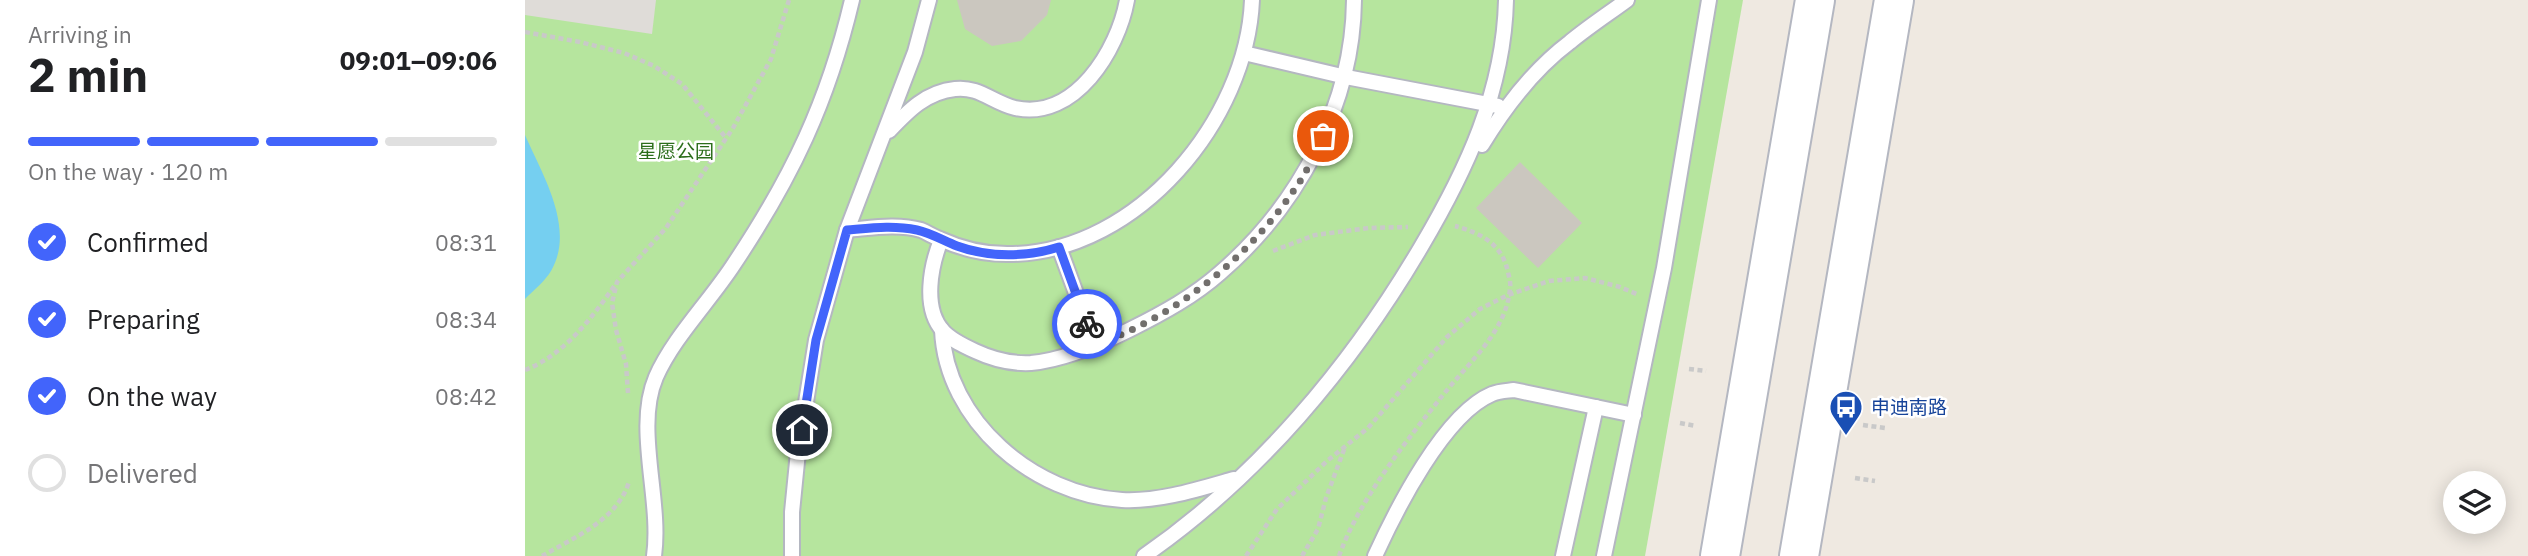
<!DOCTYPE html>
<meta charset="utf-8">
<style>
body{margin:0;font-family:"IBM Plex Sans","Noto Sans SC",sans-serif;background:#f2f2f2;color:#202124;height:100vh;display:flex;flex-direction:column;font-size:26px;white-space:nowrap}
*{box-sizing:border-box;margin:0}
p{font-size:23px;color:#757577}
.icon{flex:none;width:38px;height:38px;fill:none;stroke:currentColor;stroke-width:2;stroke-linecap:round;stroke-linejoin:round}
.map{position:relative;flex:1;overflow:hidden}
.panel{display:flex;flex-direction:column;background:#fff;width:525px}
.panel>*{flex:none}
.fabs{position:absolute;left:1918px;top:471px;display:grid;gap:14px}
.fabs a{display:grid;place-items:center;width:63px;height:63px;border-radius:50%;background:#fff;box-shadow:0 4px 18px #0003;font-size:35px}
.pin{position:absolute;display:grid;place-items:center;width:60px;height:60px;color:#fff;margin:-30px;border:4px solid #fff;border-radius:50%;box-shadow:0 2px 7px #0007}
.courier{position:absolute;display:grid;place-items:center;width:70px;height:70px;margin:-35px;border:5px solid #4264fb;border-radius:50%;background:#fff;color:#222;box-shadow:0 2px 9px #0007}
.summary em{font-style:normal;font-weight:700}
.summary div{display:flex;flex-direction:column-reverse}
.summary{display:flex;align-items:center;justify-content:space-between;height:119px;padding:0 28px}
h1{font-size:46px;font-weight:700;line-height:52px}
.bar{display:grid;grid-template-columns:repeat(4,1fr);gap:10px 7px;align-content:center;height:84px;padding:0 28px}
.bar i{height:9px;border-radius:5px;background:#e0e0e0}
.bar .selected{background:#4264fb}
.bar p{grid-column:span 4}
ol{padding:0 28px;list-style:none}
li{display:flex;align-items:center;gap:21px;height:77px}
li p{margin-inline-start:auto}
li .icon{padding:7px;border-radius:50%;background:#4264fb;color:#fff;stroke-width:4}
li:last-child{color:#757577}
li i{width:38px;height:38px;border:4px solid #e0e0e0;border-radius:50%}
main{display:flex;flex:1;min-height:0}
.map>svg:first-child{display:block}
</style>
<main>
<section class="panel">
<div class="summary"><div><h1>2 min</h1><p>Arriving in</p></div><em>09:01–09:06</em></div>
<div class="bar"><i class="selected"></i><i class="selected"></i><i class="selected"></i><i></i><p>On the way · 120 m</p></div>
<ol>
<li><svg class="icon" aria-label="check" viewBox="0 0 24 24"><path d="M5 12l5 5 9-10"/></svg>Confirmed<p>08:31</p></li>
<li><svg class="icon" aria-label="check" viewBox="0 0 24 24"><path d="M5 12l5 5 9-10"/></svg>Preparing<p>08:34</p></li>
<li><svg class="icon" aria-label="check" viewBox="0 0 24 24"><path d="M5 12l5 5 9-10"/></svg>On the way<p>08:42</p></li>
<li><i></i>Delivered</li>
</ol>
</section>
<div class="map">
<svg width="2003" height="556" viewBox="0 0 2003 556">
<rect width="100%" height="100%" fill="#efe9e1"/>
<polygon fill="#b6e59e" points="0,0 1218,0 1120,556 0,556"/>
<polygon fill="#dfdcd8" points="0,0 131,0 127,34 0,15"/>
<path fill="#75cff0" d="M0 135C17 174 51 228 26 271 20 281 9 290 0 299Z"/>
<g fill="#cbc7bf">
<polygon points="432,0 526,0 522,15 496,41 467,46 440,29"/>
<polygon points="995,162 1057,223 1013,268 951,208"/>
</g>
<g fill="none" stroke-linecap="round" stroke-linejoin="round">
<defs>
<g id="lane">
<polyline points="719,53 821,77 973,106"/>
<path d="M364 131C383 111 401 92 430 89 454 86 468 103 490 108 550 121 593 50 602 0"/>
<path d="M957 145C980 107 1009 69 1045 42 1063 27 1083 14 1102 0"/>
<path d="M322 230C346 228 372 223 396 230 403 233 409 237 415 239 439 250 462 255 488 254 613 251 722 120 727 0"/>
<path d="M416 240C406 265 397 308 418 331 426 340 439 346 450 351 467 359 487 364 506 363 540 360 576 344 606 329 638 313 669 296 695 273 774 205 828 104 829 0"/>
<polyline points="534,247 570,345"/>
<path d="M417 330C421 421 509 495 597 500 634 502 674 489 709 479"/>
<path d="M129 556C137 500 109 428 131 377 148 338 185 301 209 264 267 177 303 102 327 0"/>
<polyline points="267,556 267,512 273,452 291,340 322,230 390,52 404,0"/>
<path d="M619 556C733 477 826 366 896 247 941 171 979 91 981 0"/>
<path d="M850 556C871 510 919 414 967 394 974 391 982 391 989 390L1109 415"/>
<polyline points="1038,556 1071,407"/>
<polyline points="1079,556 1139,268 1184,0"/>
</g>
<g id="secondary">
<polyline points="1195,556 1290,0"/>
<polyline points="1274,556 1369,0"/>
</g>
</defs>
<use href="#lane" stroke="#b4b7c1" stroke-width="18"/>
<use href="#secondary" stroke="#b4b7c1" stroke-width="42"/>
<g stroke="#c9c9c9" stroke-width="4.5" stroke-dasharray="5 3.5" stroke-linecap="butt">
<polyline points="0,32 55,42 99,53 129,66 157,84 201,138"/>
<polyline points="748,251 790,235 844,228 883,227"/>
<polyline points="1164,369 1181,371"/>
<path d="M0 370C39 355 67 318 90 285"/>
<polyline points="103,393 101,364 91,330 87,303 92,282 141,228 208,128 246,59 264,0"/>
<polyline points="1155,423 1171,426"/>
<polyline points="1338,425 1360,428"/>
<polyline points="1330,478 1350,481"/>
<path d="M17 556C50 537 92 520 104 482"/>
<polyline points="721,556 752,509 802,461 843,428 922,337 955,309 983,295 1024,281 1060,278 1095,287 1114,295"/>
<polyline points="777,556 793,529 801,498 820,447"/>
<path d="M814 556C834 500 881 441 918 395 943 363 982 331 985 288 986 283 984 277 983 272 977 244 956 233 930 226"/>
</g>
<use href="#lane" stroke="#fff" stroke-width="14"/>
<use href="#secondary" stroke="#fff" stroke-width="38"/>
</g>
<g fill="none" stroke-linecap="round" stroke-linejoin="round">
<path stroke="#726f6d" stroke-width="7" stroke-dasharray="0 12.6" d="M562 324 570 345C655 315 731 252 779 175 786 162 791 149 798 136"/>
<path stroke="#4264fb" stroke-width="9" d="M277 430 291 340 322 230C346 228 368 225 392 230 406 233 419 241 432 246 465 258 502 257 534 247L562 324"/>
</g>
<defs>
<symbol id="bus-pin" viewBox="-11 -11 22 30"><path d="M0 17L-7.5 6A9.5 9.5 0 1 1 7.5 6Z" fill="#1a4fb4" stroke="#fff"/><path d="M-5-6H5V4H4V6H2V4H-2V6H-4V4H-5ZM-3.5-4V0h7V-4ZM-3.5 1.2v1.5H-2V1.2ZM2 1.2v1.5H3.5V1.2Z" fill="#fff"/></symbol>
</defs>
<g fill-rule="evenodd">
<use href="#bus-pin" x="1302" y="388" width="38" height="52"/>
</g>
<g text-anchor="middle" dominant-baseline="central" stroke-width="5" stroke-linejoin="round" paint-order="stroke">
<g font-size="19" fill="#2c6e1b" stroke="#fff">
<text x="151" y="151">星愿公园</text>
</g>
<g font-size="19" fill="#164399" stroke="#fff" text-anchor="start">
<text x="1346" y="407">申迪南路</text>
</g>
</g>
</svg>
<div class="fabs">
<a><svg class="icon" aria-label="layers" viewBox="0 0 24 24"><path d="M12 4l9 5-9 5-9-5zM3 14l9 5 9-5"/></svg></a>
</div>
<div class="pin" style="left:798px;top:136px;background:#ea580c"><svg class="icon" aria-label="bag" viewBox="0 0 24 24"><path d="M5 8h14l-1 12H6zM9 8a3 3 0 0 1 6 0"/></svg></div>
<div class="pin" style="left:277px;top:430px;background:#1f2937"><svg class="icon" aria-label="home" viewBox="0 0 24 24"><path d="M3 11l9-7 9 7M6 9v11h12V9"/></svg></div>
<div class="courier" style="left:562px;top:324px"><svg class="icon" aria-label="bike" viewBox="0 0 24 24"><circle cx="6" cy="16" r="4"/><circle cx="18" cy="16" r="4"/><path d="M6 16l4-8h5l3 8M10 8l3 8H6M13 5h3"/></svg></div>
</div>
</main>
